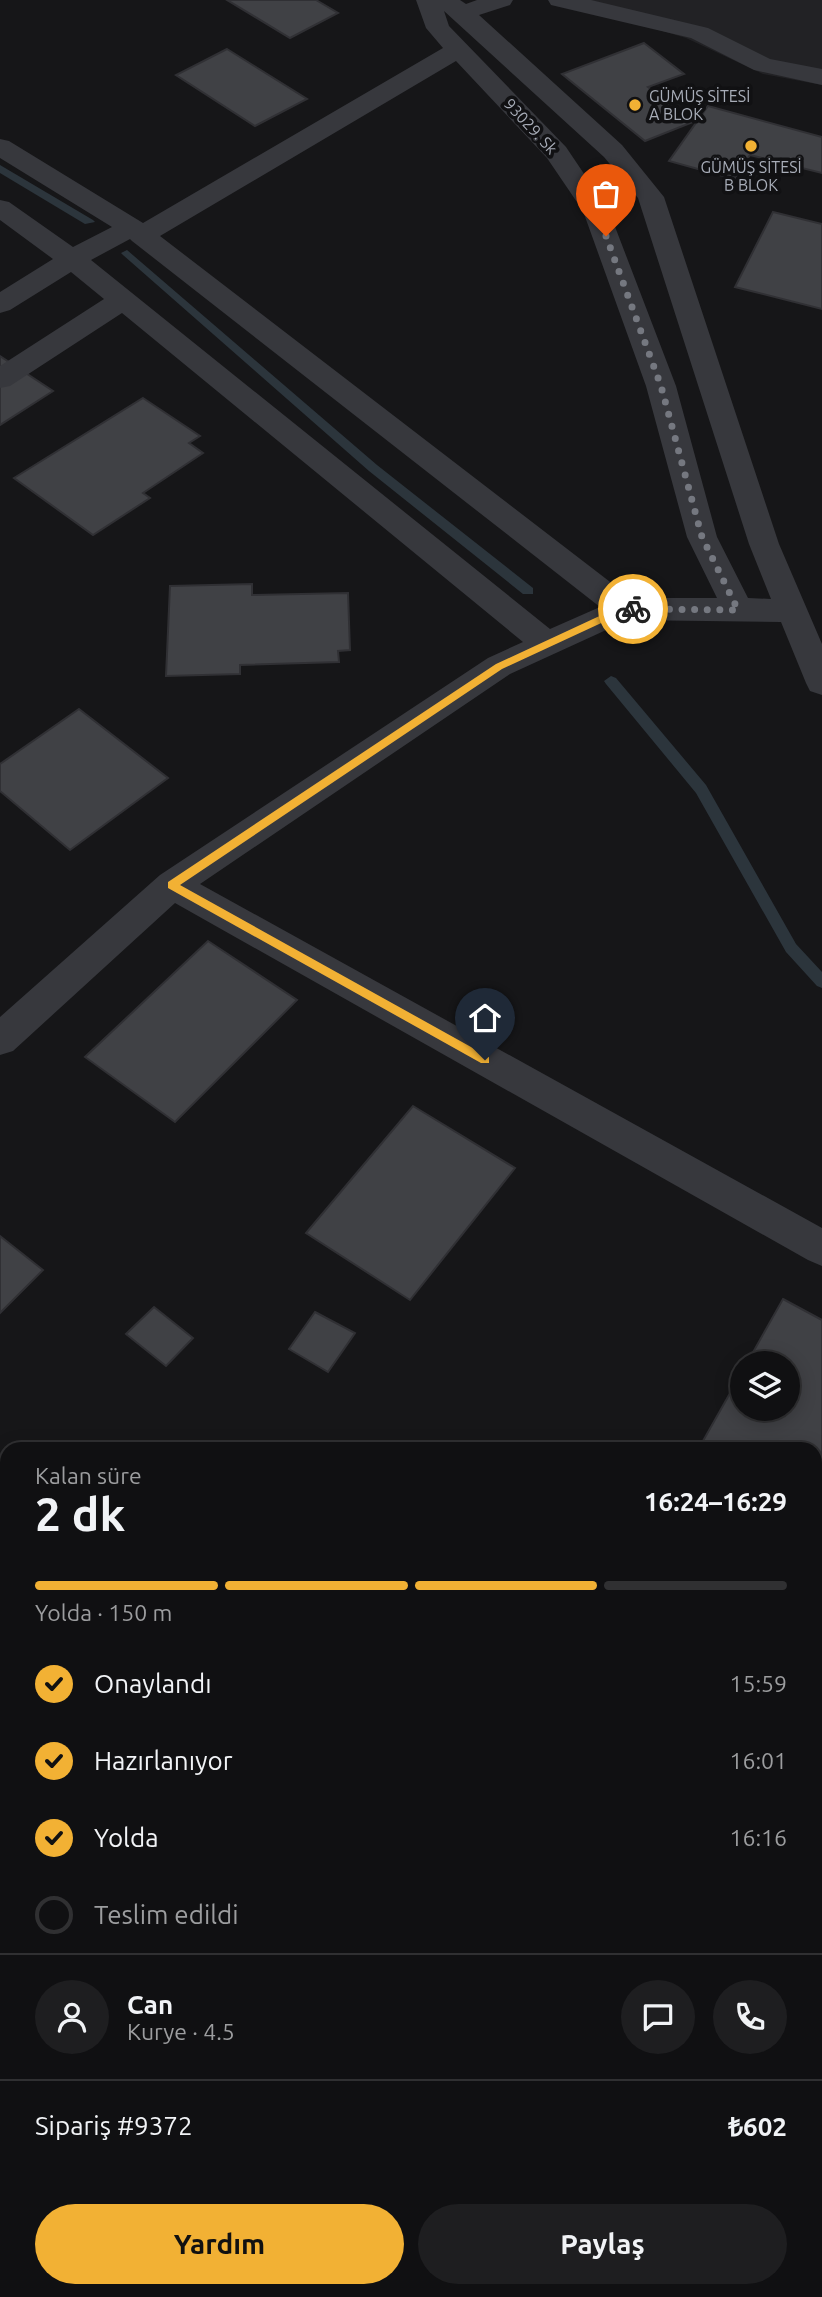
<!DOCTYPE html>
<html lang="tr">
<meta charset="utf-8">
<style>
body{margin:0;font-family:Ubuntu,sans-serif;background:#1e1e20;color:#f1f3f6;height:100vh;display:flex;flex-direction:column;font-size:26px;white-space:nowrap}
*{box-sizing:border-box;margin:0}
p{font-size:23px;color:#9c9d9f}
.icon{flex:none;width:38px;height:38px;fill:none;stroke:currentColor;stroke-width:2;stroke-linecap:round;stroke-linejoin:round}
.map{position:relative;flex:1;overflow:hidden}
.sheet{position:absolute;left:0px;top:1442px;width:822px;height:856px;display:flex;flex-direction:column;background:#101012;border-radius:21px 21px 0 0;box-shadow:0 4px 18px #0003,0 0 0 2px #303032}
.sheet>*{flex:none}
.fabs{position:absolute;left:730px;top:1351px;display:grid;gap:14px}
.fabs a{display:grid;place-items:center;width:70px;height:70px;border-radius:50%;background:#101012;box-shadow:0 4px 18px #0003,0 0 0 2px #303032;font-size:35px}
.pin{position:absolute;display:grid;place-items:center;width:60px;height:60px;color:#fff;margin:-72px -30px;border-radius:50% 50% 50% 0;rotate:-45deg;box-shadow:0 0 7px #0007}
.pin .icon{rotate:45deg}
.courier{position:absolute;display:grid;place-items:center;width:70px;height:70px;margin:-35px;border:5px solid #f2b134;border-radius:50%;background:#fff;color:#222;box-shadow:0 2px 9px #0007}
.head em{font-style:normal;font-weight:700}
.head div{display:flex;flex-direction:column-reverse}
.head{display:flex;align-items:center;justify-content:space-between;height:119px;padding:0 35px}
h1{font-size:46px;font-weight:700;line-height:52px}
.bar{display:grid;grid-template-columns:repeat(4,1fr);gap:10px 7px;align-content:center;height:84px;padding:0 35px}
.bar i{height:9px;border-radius:5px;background:#303032}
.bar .current{background:#f2b134}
.bar p{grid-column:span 4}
.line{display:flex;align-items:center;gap:18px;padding:0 35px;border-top:2px solid #303032}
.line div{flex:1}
.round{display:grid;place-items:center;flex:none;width:74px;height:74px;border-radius:37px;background:#1e1e20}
ol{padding:0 35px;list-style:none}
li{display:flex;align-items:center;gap:21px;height:77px}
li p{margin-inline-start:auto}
li .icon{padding:7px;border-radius:50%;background:#f2b134;color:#111;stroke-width:4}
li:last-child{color:#9c9d9f}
li i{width:38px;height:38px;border:4px solid #303032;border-radius:50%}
.button{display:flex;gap:14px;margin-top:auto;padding:14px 35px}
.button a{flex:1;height:80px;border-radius:42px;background:#f2b134;color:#111;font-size:28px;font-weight:700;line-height:80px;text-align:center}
.button a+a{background:#1e1e20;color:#f1f3f6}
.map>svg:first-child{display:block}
</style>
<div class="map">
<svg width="822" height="2297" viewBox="0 0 822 2297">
<rect width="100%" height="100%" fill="#161618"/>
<polygon fill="#222225" points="559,0 822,0 822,85 763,74 686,38"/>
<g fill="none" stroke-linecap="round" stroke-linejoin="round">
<g fill="#2c353c" fill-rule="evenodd">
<polygon points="0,165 93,220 95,222 85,224 0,173"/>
<polygon points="127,250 377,465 533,588 533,594 523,594 369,471 123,255 121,253"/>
<polygon points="611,676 616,678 706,785 796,944 822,972 822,988 817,986 786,952 696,793 606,684 604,681"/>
</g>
</g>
<g fill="#404145" stroke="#303034" stroke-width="2">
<polygon points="227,0 316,0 338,13 290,38"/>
<polygon points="644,43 684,74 648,87 693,122 645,141 562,74"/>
<polygon points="227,49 307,99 255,126 176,75"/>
<polygon points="708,106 822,137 822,173 750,155 734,179 669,161"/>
<polygon points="773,212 822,224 822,309 735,287"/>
<polygon points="0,356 53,391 0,425"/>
<polygon points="143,398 200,436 189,443 203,453 143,493 150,498 93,535 14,478"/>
<polygon points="252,584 252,595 348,593 350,650 338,651 339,662 240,665 240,674 166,676 170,586"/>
<polygon points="79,709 168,778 70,850 0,791 0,764"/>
<polygon points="208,941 297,1000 175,1122 85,1057"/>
<polygon points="413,1106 515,1168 410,1300 306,1233"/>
<polygon points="0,1236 43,1270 0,1313"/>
<polygon points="783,1299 822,1320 822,1517 816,1514 816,1449 699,1448 742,1372 742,1409 788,1409 788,1363 747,1363"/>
<polygon points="154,1307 193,1338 166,1366 126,1334"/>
<polygon points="315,1312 355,1333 328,1372 289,1349"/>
<polygon points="0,1726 7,1729 7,1922 0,1920"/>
<polygon points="816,1979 822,1981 822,2149 816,2148"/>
</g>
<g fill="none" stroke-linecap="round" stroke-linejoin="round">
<g fill="#37383d" fill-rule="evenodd">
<path d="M416 0H460L466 4 477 0H513L510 5 479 15 622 145 664 197 779 544 822 644V695L810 691 806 683 781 622 628 620 510 674 200 884 822 1228V1266L808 1260 175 903 13 1051 0 1055V1017L160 875 488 658 523 642 122 313 10 386 0 388V366L104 299 71 272 10 310 0 313V292L53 259 0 220V200L9 202 73 247 112 227 0 158V139L9 141 143 223 443 48 426 28ZM444 11 604 157 638 198 749 544 771 599 748 598 717 537 676 386 609 211 566 147 449 26ZM456 61 547 158 583 211 646 386 687 537 717 598H631L160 236ZM130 239 132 241 600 607 550 629 91 260Z"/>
<polygon points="548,0 591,0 708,28 770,59 822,69 822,85 754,70 691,38 551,5"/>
<polygon points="0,1512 7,1515 7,1557 0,1554"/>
<polygon points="822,1680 822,1726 816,1728 816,1683"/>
<polygon points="816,1800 822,1802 822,1848 816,1846"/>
</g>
<g fill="#53555c" fill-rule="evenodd">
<polygon points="0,2044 7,2047 7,2097 0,2094"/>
<polygon points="0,2166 7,2169 7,2221 0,2218"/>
<polygon points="816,2239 822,2241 822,2293 815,2291"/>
<polygon points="341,2291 414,2291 416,2297 343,2297"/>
</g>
</g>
<polygon fill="#f2b134" points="633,605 636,606 636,611 625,612 502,669 180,885 489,1057 489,1063 481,1063 168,888 168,882 496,664 621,606"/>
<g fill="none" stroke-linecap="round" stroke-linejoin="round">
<polyline stroke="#757880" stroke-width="7" stroke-dasharray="0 12.6" points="606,236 661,386 702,537 738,610 633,609"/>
</g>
<g fill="#f2b134" stroke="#111113" stroke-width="2.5">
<circle cx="635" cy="105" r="7"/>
<circle cx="751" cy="146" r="7"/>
</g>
<g text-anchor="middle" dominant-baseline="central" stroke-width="7" stroke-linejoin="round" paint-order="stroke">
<g font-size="16" fill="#a8adb8" stroke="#111113" text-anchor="start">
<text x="649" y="96">GÜMÜŞ SİTESİ<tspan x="649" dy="18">A BLOK</tspan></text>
<text x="751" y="167" text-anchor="middle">GÜMÜŞ SİTESİ<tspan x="751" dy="18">B BLOK</tspan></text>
</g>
<g font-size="16" fill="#a8adb8" stroke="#111113">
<text transform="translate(531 126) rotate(47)">93029. Sk</text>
</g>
</g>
</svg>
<div class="fabs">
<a><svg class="icon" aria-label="layers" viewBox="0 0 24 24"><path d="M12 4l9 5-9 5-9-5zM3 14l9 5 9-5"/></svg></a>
</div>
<div class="pin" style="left:606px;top:236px;background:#ea580c"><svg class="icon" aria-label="bag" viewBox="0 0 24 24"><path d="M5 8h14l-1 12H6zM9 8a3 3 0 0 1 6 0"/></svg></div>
<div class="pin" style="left:485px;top:1060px;background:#1f2937"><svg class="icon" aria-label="home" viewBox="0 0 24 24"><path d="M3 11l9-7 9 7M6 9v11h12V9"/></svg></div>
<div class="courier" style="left:633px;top:609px"><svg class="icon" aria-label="bike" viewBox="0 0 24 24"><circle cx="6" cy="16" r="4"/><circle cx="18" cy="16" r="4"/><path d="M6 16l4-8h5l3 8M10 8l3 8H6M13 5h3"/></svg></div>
<section class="sheet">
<div class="head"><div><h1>2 dk</h1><p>Kalan süre</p></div><em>16:24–16:29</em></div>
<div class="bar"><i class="current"></i><i class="current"></i><i class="current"></i><i></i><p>Yolda · 150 m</p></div>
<ol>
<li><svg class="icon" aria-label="check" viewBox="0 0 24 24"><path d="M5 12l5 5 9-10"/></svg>Onaylandı<p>15:59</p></li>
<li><svg class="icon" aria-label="check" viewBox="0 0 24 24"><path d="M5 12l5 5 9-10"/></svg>Hazırlanıyor<p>16:01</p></li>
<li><svg class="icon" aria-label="check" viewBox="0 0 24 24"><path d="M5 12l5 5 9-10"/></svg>Yolda<p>16:16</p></li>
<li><i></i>Teslim edildi</li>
</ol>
<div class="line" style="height:126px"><a class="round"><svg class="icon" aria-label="person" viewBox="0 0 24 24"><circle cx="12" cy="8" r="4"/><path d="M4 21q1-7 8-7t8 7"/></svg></a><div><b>Can</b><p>Kurye · 4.5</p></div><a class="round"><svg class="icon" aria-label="chat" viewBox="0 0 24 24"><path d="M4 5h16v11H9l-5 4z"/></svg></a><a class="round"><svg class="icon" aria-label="phone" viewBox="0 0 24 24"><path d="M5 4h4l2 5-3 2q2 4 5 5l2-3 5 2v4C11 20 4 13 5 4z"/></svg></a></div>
<div class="line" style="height:91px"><div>Sipariş #9372</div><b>₺602</b></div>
<div class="button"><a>Yardım</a><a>Paylaş</a></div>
</section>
</div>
